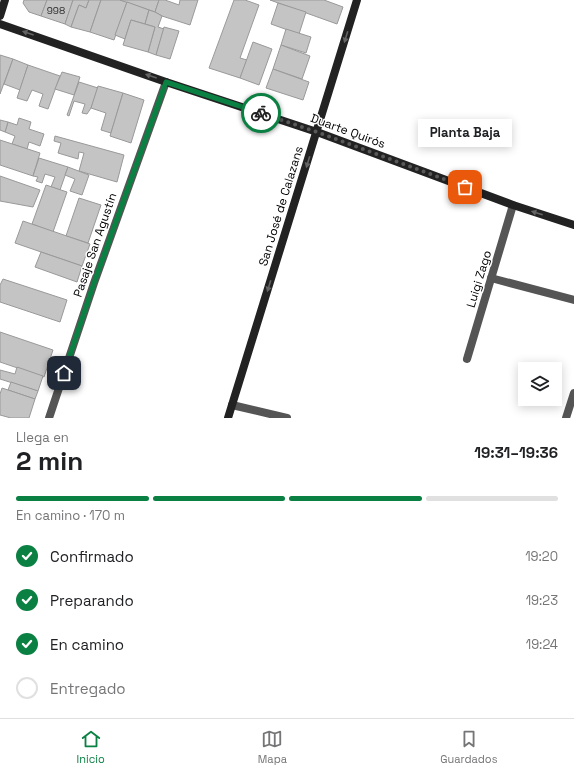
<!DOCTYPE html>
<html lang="es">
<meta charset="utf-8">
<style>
body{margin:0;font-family:"Space Grotesk",sans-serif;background:#f2f2f2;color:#202124;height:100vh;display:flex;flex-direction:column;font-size:15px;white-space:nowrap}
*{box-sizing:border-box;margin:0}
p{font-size:13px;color:#757577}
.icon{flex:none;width:22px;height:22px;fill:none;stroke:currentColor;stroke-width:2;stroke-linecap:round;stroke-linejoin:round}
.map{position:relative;height:418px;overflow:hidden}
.drawer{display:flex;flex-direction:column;background:#fff;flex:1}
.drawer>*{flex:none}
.buttons{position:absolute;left:518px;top:362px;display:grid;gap:8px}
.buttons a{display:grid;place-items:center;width:44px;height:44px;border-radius:0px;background:#fff;box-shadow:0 2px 10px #0003;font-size:20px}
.pin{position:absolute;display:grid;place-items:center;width:34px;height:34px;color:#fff;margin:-17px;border-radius:8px;box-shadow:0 2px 6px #0006}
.courier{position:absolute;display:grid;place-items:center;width:40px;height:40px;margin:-20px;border:3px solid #0b8043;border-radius:50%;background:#fff;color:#222;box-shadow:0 1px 5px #0007}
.bubble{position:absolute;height:28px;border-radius:0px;background:#fff;box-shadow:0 2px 10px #0003;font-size:13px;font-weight:700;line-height:28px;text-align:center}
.overview em{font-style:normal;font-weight:700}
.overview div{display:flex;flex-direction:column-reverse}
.overview{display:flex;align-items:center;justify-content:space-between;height:68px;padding:0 16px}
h1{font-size:26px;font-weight:700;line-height:30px}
.bar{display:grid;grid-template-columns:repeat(4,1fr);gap:6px 4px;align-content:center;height:48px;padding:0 16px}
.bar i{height:5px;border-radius:3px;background:#e0e0e0}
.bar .selected{background:#0b8043}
.bar p{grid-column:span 4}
ol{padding:0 16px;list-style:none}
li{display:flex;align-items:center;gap:12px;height:44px}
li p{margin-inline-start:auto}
li .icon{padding:4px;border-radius:50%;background:#0b8043;color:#fff;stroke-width:4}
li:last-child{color:#757577}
li i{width:22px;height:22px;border:2px solid #e0e0e0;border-radius:50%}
.dock{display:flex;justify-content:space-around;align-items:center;height:56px;border-top:1px solid #e0e0e0;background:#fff;font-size:11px;color:#757577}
.dock a{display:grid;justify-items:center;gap:2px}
.dock .selected{color:#0b8043}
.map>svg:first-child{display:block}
</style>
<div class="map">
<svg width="574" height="418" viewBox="0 0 574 418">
<rect width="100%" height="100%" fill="#fff"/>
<g fill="#c4c4c4" stroke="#999">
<polygon points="24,0 47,0 41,16 29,12 23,3"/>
<polygon points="47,0 73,0 65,24 41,16"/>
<polygon points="73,0 89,0 86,8 79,5 71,27 65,24"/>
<polygon points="89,0 101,0 90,32 71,27 79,5 86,8"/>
<polygon points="101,0 120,0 127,2 114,40 90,32"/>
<polygon points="120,0 159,0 155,12"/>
<polygon points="159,0 165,0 179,5 180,0 198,0 190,25 162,16 155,12"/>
<polygon points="234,0 245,0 259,5 240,58 247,60 240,78 209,68"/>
<polygon points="270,0 324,0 343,7 337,24"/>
<polygon points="127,2 149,10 145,24 131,20 125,39 115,35"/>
<polygon points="278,3 306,12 299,34 271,24"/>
<polygon points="149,10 155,12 162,16 158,27 164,29 156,55 148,52 155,27 145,24"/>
<polygon points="131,20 155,27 148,52 123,45"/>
<polygon points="164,27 179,31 170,59 156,55"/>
<polygon points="286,29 311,37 306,53 281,45"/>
<polygon points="253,42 272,49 259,85 240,78"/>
<polygon points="281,45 310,56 302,79 273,69"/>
<polygon points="0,55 13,59 0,94"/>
<polygon points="13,59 28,65 20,90 4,84"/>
<polygon points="28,65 60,76 48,109 39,106 43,94 32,90 27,101 17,98"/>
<polygon points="273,69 309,82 303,100 266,88"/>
<polygon points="62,72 80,77 74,95 55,89"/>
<polygon points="79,82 98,88 91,108 87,114 82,113 85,104 74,101 69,116 67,115"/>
<polygon points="98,86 123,93 111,133 101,130 106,113 91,108"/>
<polygon points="123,93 144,100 131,143 110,136"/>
<polygon points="19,118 31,122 29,129 44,134 40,146 29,142 27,149 12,144 15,136 5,132 8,122 17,125"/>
<polygon points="0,120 8,122 5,132 0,130"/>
<polygon points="55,136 124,155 117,182 79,171 84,153 79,152 78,159 58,153 61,143 54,141"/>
<polygon points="0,140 40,153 33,176 0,165"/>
<polygon points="39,158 68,167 60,190 51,187 55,177 45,174 42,183 36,181 38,177 33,176"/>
<polygon points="68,167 89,175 82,195 70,191 75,179 65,175"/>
<polygon points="0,176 40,190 33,207 0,201"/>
<polygon points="46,185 67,192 53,232 32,224"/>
<polygon points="79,198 101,205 88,243 66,236"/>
<polygon points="23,221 90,244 82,266 15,243"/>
<polygon points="41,252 82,266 77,282 35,267"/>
<polygon points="3,279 67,300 60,322 0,302 0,285"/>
<polygon points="0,332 53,350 44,377 0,362"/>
<polygon points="17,367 43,376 38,391 0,379 0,370 15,374"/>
<polygon points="11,382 38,391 35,399 8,390"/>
<polygon points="2,388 35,399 29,418 11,418 0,415 0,394"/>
</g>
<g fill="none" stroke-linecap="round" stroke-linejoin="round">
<polyline stroke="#555" stroke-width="8" points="467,359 513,205"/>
<g stroke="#555" stroke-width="8">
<polyline points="491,278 574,300"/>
<polyline points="232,405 287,418"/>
<polyline points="49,418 94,283 166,82"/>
<polyline points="566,418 574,393"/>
</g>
<g stroke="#222" stroke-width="8">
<polyline points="0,16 5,0"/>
<polyline points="0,24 166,82 317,132 513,205 574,225"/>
<polyline points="228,418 357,0"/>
</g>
</g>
<defs><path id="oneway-solid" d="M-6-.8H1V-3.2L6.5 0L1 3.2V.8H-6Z"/></defs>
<g fill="#646464">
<use href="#oneway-solid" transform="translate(28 33) rotate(-161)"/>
<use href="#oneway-solid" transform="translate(346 37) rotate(107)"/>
<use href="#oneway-solid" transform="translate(151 76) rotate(-161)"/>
<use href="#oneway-solid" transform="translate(308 162) rotate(107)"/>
<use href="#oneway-solid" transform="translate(537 213) rotate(-162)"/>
<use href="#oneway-solid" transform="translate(269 286) rotate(107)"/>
</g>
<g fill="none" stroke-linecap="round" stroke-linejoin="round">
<polyline stroke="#595959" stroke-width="4" stroke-dasharray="0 7.2" points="261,113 317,132 465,187"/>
<polyline stroke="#0b8043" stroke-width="5" points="64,373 94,283 166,82 261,113"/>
</g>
<g text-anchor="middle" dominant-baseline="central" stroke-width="3" stroke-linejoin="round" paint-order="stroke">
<g font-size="10" fill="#313131">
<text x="56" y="10">998</text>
</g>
<g font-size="12" fill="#000" stroke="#fff">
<text transform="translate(348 131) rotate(20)">Duarte Quirós</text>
<text transform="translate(281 206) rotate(-73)">San José de Calazans</text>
<text transform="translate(95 245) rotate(-71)">Pasaje San Agustín</text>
<text transform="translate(479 279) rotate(-73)">Luigi Zago</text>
</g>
</g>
</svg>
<div class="buttons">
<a><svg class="icon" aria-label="layers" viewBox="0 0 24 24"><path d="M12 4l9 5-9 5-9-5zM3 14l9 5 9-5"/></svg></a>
</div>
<div class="pin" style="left:465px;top:187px;background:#ea580c"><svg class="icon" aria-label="bag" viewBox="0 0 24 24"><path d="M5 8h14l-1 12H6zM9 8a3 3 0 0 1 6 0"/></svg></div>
<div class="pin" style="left:64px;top:373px;background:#1f2937"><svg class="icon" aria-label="home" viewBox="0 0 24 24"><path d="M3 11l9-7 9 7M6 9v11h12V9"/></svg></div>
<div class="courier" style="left:261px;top:113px"><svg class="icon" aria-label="bike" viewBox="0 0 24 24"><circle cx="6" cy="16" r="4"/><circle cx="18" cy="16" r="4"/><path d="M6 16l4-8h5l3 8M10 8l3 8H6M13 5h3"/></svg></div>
<div class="bubble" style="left:418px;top:119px;width:94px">Planta Baja</div>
</div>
<section class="drawer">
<div class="overview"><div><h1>2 min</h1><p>Llega en</p></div><em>19:31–19:36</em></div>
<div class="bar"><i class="selected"></i><i class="selected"></i><i class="selected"></i><i></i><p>En camino · 170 m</p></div>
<ol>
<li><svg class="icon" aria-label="check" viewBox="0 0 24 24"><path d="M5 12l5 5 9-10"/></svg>Confirmado<p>19:20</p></li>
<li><svg class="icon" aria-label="check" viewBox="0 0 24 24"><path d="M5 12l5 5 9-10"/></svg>Preparando<p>19:23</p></li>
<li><svg class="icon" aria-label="check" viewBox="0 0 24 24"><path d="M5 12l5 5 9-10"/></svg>En camino<p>19:24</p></li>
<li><i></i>Entregado</li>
</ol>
</section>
<nav class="dock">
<a class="selected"><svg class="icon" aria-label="home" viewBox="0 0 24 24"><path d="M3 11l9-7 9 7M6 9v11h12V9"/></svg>Inicio</a>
<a><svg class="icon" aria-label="map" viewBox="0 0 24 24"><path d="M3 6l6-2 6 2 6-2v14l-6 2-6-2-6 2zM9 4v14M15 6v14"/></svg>Mapa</a>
<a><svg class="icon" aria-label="saved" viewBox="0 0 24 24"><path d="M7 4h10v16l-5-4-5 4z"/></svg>Guardados</a>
</nav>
